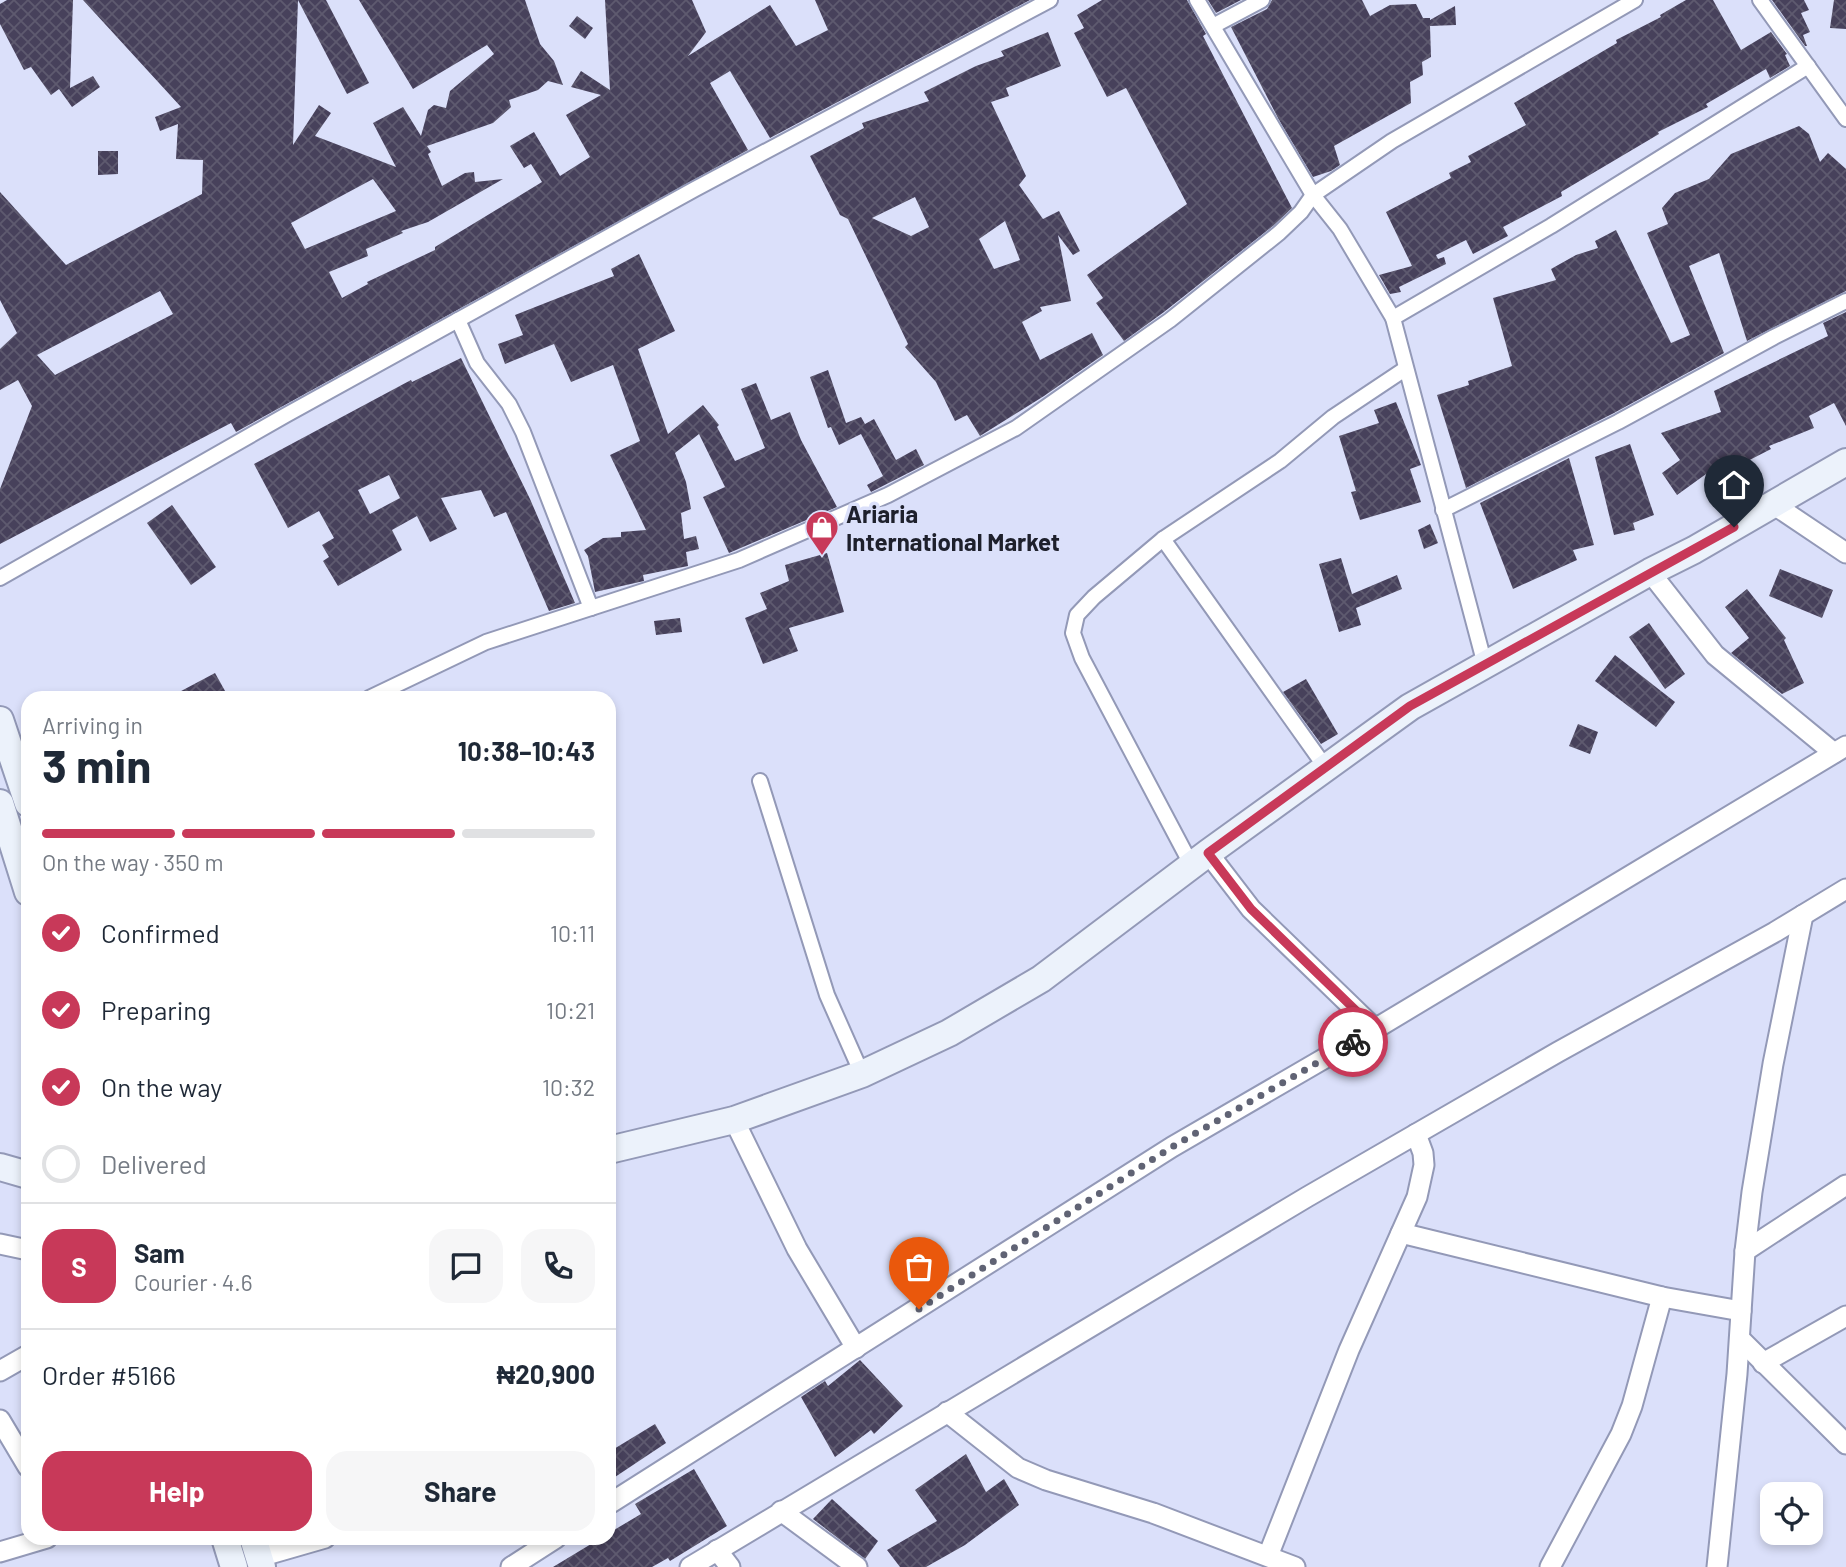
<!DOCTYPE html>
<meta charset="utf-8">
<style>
body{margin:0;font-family:Barlow,sans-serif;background:#f6f6f7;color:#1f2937;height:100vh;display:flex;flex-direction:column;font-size:26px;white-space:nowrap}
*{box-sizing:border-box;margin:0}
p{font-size:23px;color:#747a83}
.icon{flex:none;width:38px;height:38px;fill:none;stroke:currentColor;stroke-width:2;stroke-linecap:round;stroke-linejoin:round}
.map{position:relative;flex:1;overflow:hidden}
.sheet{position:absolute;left:21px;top:691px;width:595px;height:854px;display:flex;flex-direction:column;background:#fff;border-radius:21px;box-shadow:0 4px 10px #0003}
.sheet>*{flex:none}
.buttons{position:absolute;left:1760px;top:1482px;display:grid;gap:14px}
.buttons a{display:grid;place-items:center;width:63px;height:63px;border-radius:14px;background:#fff;box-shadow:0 4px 10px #0003;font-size:35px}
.pin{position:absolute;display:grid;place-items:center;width:60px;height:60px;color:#fff;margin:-72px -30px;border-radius:50% 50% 50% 0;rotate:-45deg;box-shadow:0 0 7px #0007}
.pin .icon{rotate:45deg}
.courier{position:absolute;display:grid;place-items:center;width:70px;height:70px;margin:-35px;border:5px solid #c83959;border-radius:50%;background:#fff;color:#222;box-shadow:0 2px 9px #0007}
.head em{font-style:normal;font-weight:700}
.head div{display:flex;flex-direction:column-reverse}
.head{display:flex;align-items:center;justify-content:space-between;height:119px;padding:0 21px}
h1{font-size:46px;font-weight:700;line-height:52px}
.bar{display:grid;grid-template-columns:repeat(4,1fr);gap:10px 7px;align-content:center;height:84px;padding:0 21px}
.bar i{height:9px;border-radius:5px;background:#e0e1e3}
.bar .active{background:#c83959}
.bar p{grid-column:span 4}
.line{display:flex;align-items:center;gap:18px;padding:0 21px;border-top:2px solid #e0e1e3}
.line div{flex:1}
.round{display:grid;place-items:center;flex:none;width:74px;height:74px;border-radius:21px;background:#f6f6f7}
ol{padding:0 21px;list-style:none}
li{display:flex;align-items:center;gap:21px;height:77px}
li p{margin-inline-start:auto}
li .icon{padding:7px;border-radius:50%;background:#c83959;color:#fff;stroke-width:4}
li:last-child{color:#747a83}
li i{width:38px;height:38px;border:4px solid #e0e1e3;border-radius:50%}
.button{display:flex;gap:14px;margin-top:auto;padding:14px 21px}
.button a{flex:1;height:80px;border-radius:21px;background:#c83959;color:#fff;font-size:28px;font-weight:700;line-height:80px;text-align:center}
.button a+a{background:#f6f6f7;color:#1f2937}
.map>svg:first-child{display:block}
</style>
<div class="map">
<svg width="1846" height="1567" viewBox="0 0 1846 1567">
<defs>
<pattern id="building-cross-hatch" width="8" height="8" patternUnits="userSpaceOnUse" patternTransform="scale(1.75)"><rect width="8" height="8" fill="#47415b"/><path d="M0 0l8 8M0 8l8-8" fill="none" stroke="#5e5a6f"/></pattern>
</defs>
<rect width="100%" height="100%" fill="#dbe0fa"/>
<g fill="url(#building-cross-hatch)" fill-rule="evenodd">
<polygon points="7,0 73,0 70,88 93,76 100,87 72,107 59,89 51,95 31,67 24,70 0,24 0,4"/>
<path d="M83 0H298L293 145 319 105 331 113 315 136 396 167 373 123 403 107 421 136 428 110 434 105 446 108 450 91 494 54 487 45 413 89 359 0H525L540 44 554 61 563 85 548 81 538 90 509 100 511 107 493 123 427 146 431 152 428 154 442 186 465 173 474 172 475 182 503 179 428 222 401 231 403 233 366 249 368 256 329 272 342 298 368 284 367 282 435 250V247L542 182 531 164 524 168 510 146 534 132 560 176 590 157 566 115 601 95 571 87 581 71 610 90 605 0H692L706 32 688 56 770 5 796 46 828 30 815 0H1030L770 138 730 71 710 83 748 150 236 432 231 423 0 544V489L32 406 18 380 0 390V349L17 333 0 300V192L66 265 202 194 203 160 176 159 178 124 160 131 155 117 181 107ZM373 179 396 211 305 249 291 223ZM160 291 173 314 55 375 37 355Z"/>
<polygon points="298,0 326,0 369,83 347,94"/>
<polygon points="1102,0 1187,0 1206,34 1203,36 1292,208 1273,226 1164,312 1124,341 1096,303 1103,298 1087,275 1187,204 1126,88 1107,97 1074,33 1084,28 1077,15"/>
<polygon points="1208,0 1241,0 1216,13"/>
<polygon points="1272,0 1362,0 1370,16 1390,5 1416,4 1423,18 1430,18 1430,20 1455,6 1456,25 1430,26 1431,57 1422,62 1423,75 1410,82 1411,103 1334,146 1340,165 1331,171 1313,177 1279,120 1231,27 1267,9"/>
<polygon points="1686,0 1713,0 1741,50 1771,32 1787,54 1785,55 1790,66 1770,78 1766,69 1706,104 1708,107 1658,132 1659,134 1561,192 1562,196 1503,227 1508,236 1473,254 1466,240 1436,255 1438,259 1444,257 1446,264 1399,287 1401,292 1390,294 1379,275 1412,266 1386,212 1451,178 1449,173 1471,162 1468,156 1526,125 1514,103 1617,43 1616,40 1661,17 1660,15"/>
<polygon points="1772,0 1804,0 1809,10 1801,13 1810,32 1803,35 1807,46 1805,46"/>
<polygon points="1834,0 1846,0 1846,29 1830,28"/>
<polygon points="577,16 593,28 585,39 569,26"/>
<path d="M1048 32 1061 66 1006 88 1009 96 991 102 1026 176 1019 185 1043 219 1059 211 1080 251 1073 255 1058 235 1071 301 1040 307 1042 311 1022 322 1040 360 1092 333 1103 355 1044 396 980 436 967 415 955 421 936 382 905 347 908 344 848 219 840 215 810 156 864 128 862 123 929 101 924 92 976 66 1004 56 1001 51ZM915 197 929 227 911 236 872 218ZM1005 221 1020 260 994 269 979 239Z"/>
<polygon points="1799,126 1809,134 1820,162 1828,153 1846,169 1846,291 1747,341 1719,253 1689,266 1724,353 1614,413 1466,488 1437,395 1469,385 1468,381 1512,366 1493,298 1556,280 1551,269 1576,255 1598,248 1595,241 1616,230 1671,343 1690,335 1647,233 1668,224 1662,208 1675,193 1709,179 1731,154"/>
<polygon points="98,151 118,151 118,174 98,175"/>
<polygon points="639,254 675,331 638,349 668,434 703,405 719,425 717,427 735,461 765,448 741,389 756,383 771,420 790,412 801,440 837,507 729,553 703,497 725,487 699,434 675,453 686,482 691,509 681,513 684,539 696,536 699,549 686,552 688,566 643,575 644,581 595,592 588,556 584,550 603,538 621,537 621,532 646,530 610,455 640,441 613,365 571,382 554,344 505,364 498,344 523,335 515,315 614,276 611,269"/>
<polygon points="1846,312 1846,426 1834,403 1809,416 1814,428 1769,446 1771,449 1738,466 1740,468 1722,481 1713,469 1677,495 1662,473 1680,460 1661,433 1721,412 1714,391 1828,336 1823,323"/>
<path d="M461 358 530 499 575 603 549 611 506 512 494 517 481 490 441 498 457 529 430 542 417 516 392 530 402 550 338 586 323 561 329 557 322 545 334 538 319 511 288 528 254 464 411 380 412 382ZM389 475 400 498 370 514 358 490Z"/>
<polygon points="828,370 846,423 861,417 865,424 874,419 896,460 916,449 924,465 871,492 867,485 883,476 861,434 839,445 831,427 828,428 810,377"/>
<polygon points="1396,402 1421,465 1410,469 1421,502 1360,520 1351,492 1356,491 1339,436 1379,423 1374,410"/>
<polygon points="1630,444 1654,515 1633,523 1635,530 1614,535 1595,457"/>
<polygon points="1569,458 1594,545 1573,550 1577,560 1513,589 1480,503"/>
<polygon points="172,505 216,567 191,585 147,523"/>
<polygon points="1430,524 1438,543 1424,549 1418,530"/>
<polygon points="827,553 844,612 789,628 798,651 763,664 745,618 767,609 760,593 789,581 785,565"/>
<polygon points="1341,558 1352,594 1397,575 1402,589 1356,608 1361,625 1339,632 1319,564"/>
<polygon points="1780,569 1833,590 1822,618 1769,596"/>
<polygon points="1747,589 1786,638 1784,640 1804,683 1782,694 1731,653 1749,638 1725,607"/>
<polygon points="680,618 682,632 656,635 654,621"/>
<polygon points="1649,623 1685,674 1665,689 1629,637"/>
<polygon points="1615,655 1675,702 1656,727 1595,681"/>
<polygon points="215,673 229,698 168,698"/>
<polygon points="1306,679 1338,734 1321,744 1283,692"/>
<polygon points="1578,724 1598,732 1590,754 1569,746"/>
<polygon points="860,1360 903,1406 874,1434 871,1430 835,1457 801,1397 825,1381 828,1386"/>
<polygon points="655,1424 666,1443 609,1481 609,1452"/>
<polygon points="966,1454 986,1492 1004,1479 1019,1505 965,1545 926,1567 900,1567 887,1550 937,1521 915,1490"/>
<polygon points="694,1469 727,1526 670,1561 668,1558 652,1567 553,1567 601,1538 609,1538 609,1533 641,1514 635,1504"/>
<polygon points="832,1499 878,1541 865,1559 813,1519"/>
</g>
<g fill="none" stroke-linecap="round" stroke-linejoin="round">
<defs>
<g id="pedestrian">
<polyline points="1197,0 1313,195 1340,229 1393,318 1485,665"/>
<polyline points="1760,0 1846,119"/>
<polyline points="1213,26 1262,0"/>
<polyline points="1393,318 1551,226 1808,66"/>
<polyline points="458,320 477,363 509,404 523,432 591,608"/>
<polyline points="1443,510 1618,422 1774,337 1846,301"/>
<polyline points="1163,539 1326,768"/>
<polyline points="0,578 286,415 695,189 1050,0"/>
<polyline points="369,698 486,642 739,560 888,495 1016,428 1170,320 1279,233 1301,212 1313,195 1392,141 1635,0"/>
<polyline points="760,781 827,995 862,1074"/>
<polyline points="1192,866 1082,658 1073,633 1077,615 1094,597 1163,539 1280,461 1333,417 1405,369"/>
</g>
<g id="minor">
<polyline points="1773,504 1846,553"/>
<polyline points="1650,572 1715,655 1834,753"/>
<polyline points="1208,853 1251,909 1375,1029"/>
<polyline points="734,1120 797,1249 856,1348"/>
<polyline points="1401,1233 1662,1297 1741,1311"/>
<polyline points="0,1244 28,1250"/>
<polyline points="1745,1251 1846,1185"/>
<polyline points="1740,1339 1846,1444"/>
<polyline points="1763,1363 1846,1316"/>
<polyline points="0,1371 28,1355"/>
<polyline points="947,1412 1018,1468 1046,1480 1153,1513 1295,1567"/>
<polyline points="0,1420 28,1467"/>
<polyline points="609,1504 1172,1147 1375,1029 1846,746"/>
<polyline points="781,1511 857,1567"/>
<polyline points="717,1550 730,1567"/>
<polyline points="0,1552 47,1538"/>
<polyline points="1268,1556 1349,1350 1417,1197 1424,1165 1423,1153 1416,1134"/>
<polyline points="259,1557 325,1538"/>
<polyline points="511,1567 556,1538"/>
<polyline points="690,1567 1307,1197 1558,1052 1775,932 1846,889"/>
<polyline points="1550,1567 1621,1434 1632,1406 1662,1297"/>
<polyline points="1717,1567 1737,1374 1745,1251 1752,1192 1773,1064 1803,915"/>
</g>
<g id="secondary">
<polyline points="0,720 28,803"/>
<polyline points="0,803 28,892"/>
<polyline points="609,1150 734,1120 862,1074 949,1033 1041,979 1208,853 1410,707 1650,572 1694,550 1846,462"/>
<polyline points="0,1167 28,1175"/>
<polyline points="225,1538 234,1567"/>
<polyline points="253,1538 262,1567"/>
</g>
</defs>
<use href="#pedestrian" stroke="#9399b7" stroke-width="18"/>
<use href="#minor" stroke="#9399b7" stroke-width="23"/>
<use href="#secondary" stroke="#9399b7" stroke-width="30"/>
<use href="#pedestrian" stroke="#fff" stroke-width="14"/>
<use href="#minor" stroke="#fff" stroke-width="19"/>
<use href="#secondary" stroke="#ecf2fb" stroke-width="26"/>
</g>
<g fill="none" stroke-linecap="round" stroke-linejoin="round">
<polyline stroke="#606374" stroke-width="7" stroke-dasharray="0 12.6" points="919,1309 1172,1147 1353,1042"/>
<polyline stroke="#c83959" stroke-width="9" points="1353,1042 1375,1029 1251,909 1208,853 1410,706 1734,527"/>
</g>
<defs>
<symbol id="shop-pin" viewBox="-11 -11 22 30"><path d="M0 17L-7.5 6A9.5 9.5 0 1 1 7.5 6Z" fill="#c83959" stroke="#dbe0fa"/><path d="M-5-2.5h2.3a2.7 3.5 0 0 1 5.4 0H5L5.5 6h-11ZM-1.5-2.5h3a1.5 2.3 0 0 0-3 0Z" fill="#fff"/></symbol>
</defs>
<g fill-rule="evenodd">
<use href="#shop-pin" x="803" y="508" width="38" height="52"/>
</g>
<g text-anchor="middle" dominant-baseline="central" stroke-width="7" stroke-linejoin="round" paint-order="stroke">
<g font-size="24" font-weight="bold" fill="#1e202c" stroke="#dbe0fa" text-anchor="start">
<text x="846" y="513">Ariaria<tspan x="846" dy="28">International Market</tspan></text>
</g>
</g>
</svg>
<div class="buttons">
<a><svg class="icon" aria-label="locate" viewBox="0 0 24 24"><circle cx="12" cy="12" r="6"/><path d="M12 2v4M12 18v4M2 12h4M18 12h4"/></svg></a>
</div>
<div class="pin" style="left:919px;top:1309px;background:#ea580c"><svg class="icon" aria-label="bag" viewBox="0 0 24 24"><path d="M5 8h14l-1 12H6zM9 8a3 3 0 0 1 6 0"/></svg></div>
<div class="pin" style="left:1734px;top:527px;background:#1f2937"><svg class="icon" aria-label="home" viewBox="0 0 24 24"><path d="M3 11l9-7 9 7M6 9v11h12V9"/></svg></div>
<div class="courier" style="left:1353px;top:1042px"><svg class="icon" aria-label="bike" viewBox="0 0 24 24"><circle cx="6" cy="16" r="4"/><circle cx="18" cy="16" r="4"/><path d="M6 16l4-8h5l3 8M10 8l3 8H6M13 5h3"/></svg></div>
<section class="sheet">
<div class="head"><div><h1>3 min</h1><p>Arriving in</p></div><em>10:38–10:43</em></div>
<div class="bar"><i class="active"></i><i class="active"></i><i class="active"></i><i></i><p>On the way · 350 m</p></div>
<ol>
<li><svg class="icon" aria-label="check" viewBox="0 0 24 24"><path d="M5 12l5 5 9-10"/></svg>Confirmed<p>10:11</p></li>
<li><svg class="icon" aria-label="check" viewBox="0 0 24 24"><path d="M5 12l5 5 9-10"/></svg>Preparing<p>10:21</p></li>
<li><svg class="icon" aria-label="check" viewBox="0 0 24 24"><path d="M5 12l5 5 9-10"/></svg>On the way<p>10:32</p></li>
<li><i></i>Delivered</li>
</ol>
<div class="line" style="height:126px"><b class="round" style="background:#c83959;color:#fff">S</b><div><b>Sam</b><p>Courier · 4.6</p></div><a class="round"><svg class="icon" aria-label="chat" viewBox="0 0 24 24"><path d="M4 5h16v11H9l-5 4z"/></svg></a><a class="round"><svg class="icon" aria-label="phone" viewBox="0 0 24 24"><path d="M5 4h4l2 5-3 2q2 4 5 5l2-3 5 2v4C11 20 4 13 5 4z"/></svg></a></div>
<div class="line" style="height:91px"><div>Order #5166</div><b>₦20,900</b></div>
<div class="button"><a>Help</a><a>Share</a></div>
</section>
</div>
